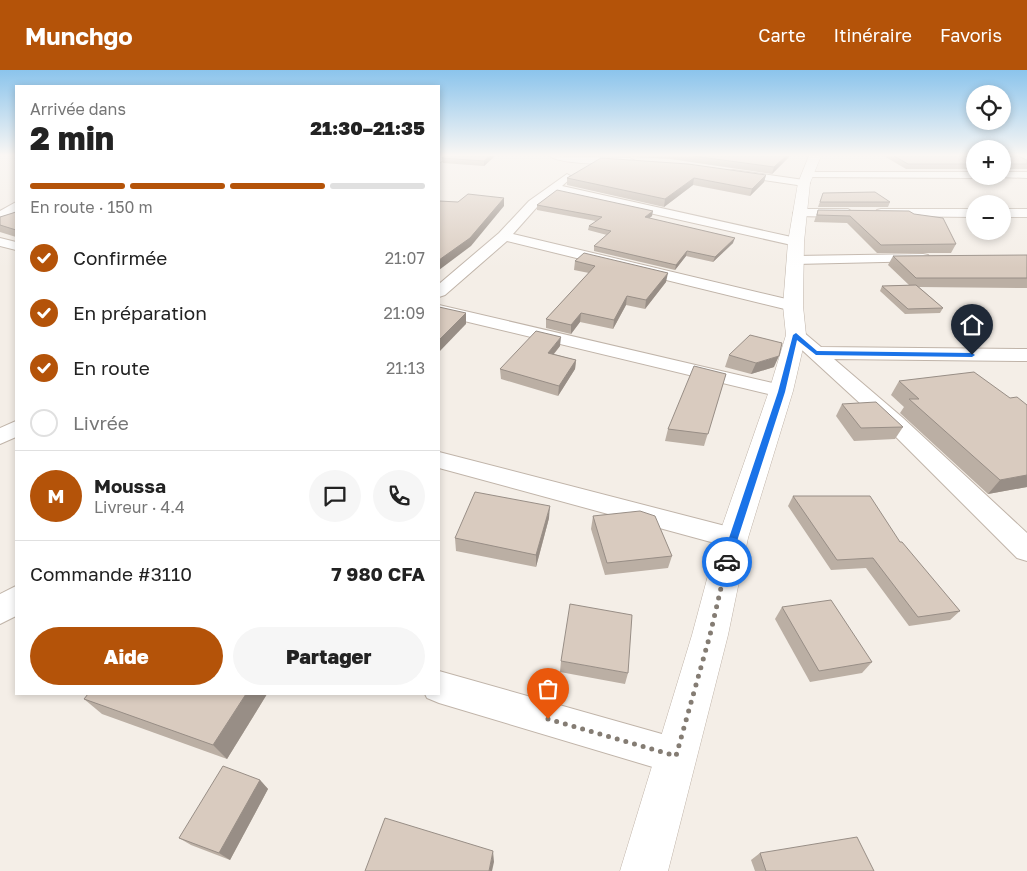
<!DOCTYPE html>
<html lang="fr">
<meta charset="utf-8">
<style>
body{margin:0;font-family:"Golos Text",sans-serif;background:#f6f6f6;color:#222;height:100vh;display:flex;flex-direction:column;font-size:19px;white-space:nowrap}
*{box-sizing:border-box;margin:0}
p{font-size:16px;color:#767676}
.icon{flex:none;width:28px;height:28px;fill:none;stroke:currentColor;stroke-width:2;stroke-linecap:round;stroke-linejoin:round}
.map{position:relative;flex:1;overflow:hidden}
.drawer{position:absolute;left:15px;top:15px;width:425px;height:610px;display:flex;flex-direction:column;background:#fff;border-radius:0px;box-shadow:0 2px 8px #0003}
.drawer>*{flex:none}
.fabs{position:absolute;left:966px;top:15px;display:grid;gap:10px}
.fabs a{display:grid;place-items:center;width:45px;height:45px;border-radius:50%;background:#fff;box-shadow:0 2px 8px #0003;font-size:25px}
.pin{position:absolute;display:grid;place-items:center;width:42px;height:42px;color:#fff;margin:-51px -21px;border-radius:50% 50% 50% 0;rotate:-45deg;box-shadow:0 0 5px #0007}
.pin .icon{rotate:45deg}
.courier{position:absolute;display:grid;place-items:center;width:50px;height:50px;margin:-25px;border:4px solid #1a73e8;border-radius:50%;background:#fff;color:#222;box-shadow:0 1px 6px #0007}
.headline em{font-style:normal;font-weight:800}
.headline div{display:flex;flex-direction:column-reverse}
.headline{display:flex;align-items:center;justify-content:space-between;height:85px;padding:0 15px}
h1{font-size:32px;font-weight:800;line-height:38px}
.bar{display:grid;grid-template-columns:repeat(4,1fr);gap:8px 5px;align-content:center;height:60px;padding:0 15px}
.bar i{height:6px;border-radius:4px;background:#e0e0e0}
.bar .current{background:#b45309}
.bar p{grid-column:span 4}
.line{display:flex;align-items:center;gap:12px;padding:0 15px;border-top:1px solid #e0e0e0}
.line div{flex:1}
.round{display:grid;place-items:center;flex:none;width:52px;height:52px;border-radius:26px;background:#f6f6f6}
ol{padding:0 15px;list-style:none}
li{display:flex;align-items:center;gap:15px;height:55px}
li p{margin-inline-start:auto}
li .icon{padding:5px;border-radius:50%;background:#b45309;color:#fff;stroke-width:4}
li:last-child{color:#767676}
li i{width:28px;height:28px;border:2px solid #e0e0e0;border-radius:50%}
.button{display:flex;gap:10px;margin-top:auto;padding:10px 15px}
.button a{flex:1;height:58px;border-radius:30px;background:#b45309;color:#fff;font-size:20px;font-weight:800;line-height:58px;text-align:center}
.button a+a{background:#f6f6f6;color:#222}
header{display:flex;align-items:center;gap:30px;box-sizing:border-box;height:70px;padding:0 25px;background:#b45309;color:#fff}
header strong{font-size:24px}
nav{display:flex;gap:28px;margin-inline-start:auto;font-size:18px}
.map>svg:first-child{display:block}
</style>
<header>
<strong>Munchgo</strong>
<nav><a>Carte</a><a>Itinéraire</a><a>Favoris</a></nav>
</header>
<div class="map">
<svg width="1027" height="801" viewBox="0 0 1027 801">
<rect width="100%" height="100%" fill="#f4eee7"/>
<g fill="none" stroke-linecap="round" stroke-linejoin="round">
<defs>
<g id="minor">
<polygon points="439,86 450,86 439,93"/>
<path d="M550 86 630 88 635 91 630 94C614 94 560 95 550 86Z"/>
<polygon points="733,100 804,110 810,113 804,116 729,105 728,103 729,101"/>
<polygon points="809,102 975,102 975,106 980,106 975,108 805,107 804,105"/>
<polygon points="1002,102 1027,102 1027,108 998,107 1002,106"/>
<polygon points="567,104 572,107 562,116 796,168 803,172 796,176 556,122 537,137 513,164 799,232 801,236 799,240 793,241 507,171 445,225 439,227 439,214 499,163 529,131"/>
<polygon points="16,132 16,141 0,150 0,141"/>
<polygon points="799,139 848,139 854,143 848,147 795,146 793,143 795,140"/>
<polygon points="881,139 975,139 975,147 877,146 875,143 877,140"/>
<rect x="1002" y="139" width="25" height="8"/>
<polygon points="0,168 16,172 16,180 0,176"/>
<polygon points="923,184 928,185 930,188 928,191 795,194 790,193 788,190 790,187 795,186"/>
<polygon points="439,235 781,315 788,317 791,321 788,325 781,327 439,245"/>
<polygon points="796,260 802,261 821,277 1027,279 1027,291 834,289 903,348 1027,463 1027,491 1017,488 887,358 790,269 787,265 790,261"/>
<polygon points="16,351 16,367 0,374 0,358"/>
<polygon points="439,382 733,458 742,461 746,468 742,475 733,478 439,398"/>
<polygon points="16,516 16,546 0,554 0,524"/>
<polygon points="439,601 676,668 689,673 694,686 689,699 676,704 439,633 427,628 425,624 439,624"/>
</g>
<polygon id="tertiary" points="809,86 821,86 810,113 804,172 803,236 806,265 793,321 748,468 728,565 668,801 620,801 692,565 718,468 769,321 786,265 783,236 788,172 798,113"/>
</defs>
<use href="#minor" stroke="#c0b4a9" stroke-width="2"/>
<use href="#tertiary" stroke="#c0b4a9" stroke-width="1"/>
<use href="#minor" fill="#fff" fill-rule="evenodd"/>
<use href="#tertiary" fill="#fff" fill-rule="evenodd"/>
</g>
<g fill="#bbafa4">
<polygon points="445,86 495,86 484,96 443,93 442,88"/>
<polygon points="613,86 790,86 772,104 670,89"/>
<polygon points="884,86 975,86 975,99 906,99"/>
<polygon points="1002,86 1027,90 1027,99 1002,99"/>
<polygon points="766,105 764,112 750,126 693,115 664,137 567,115 567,108"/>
<polygon points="823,123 890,132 888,137 818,137"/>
<polygon points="537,135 652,146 649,148 733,173 713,192 686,186 675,200 594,181 594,176 607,165 588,160 589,156 596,151 537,140"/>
<polygon points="818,140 909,141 956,174 951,183 877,183 847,153 814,152"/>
<polygon points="16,142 16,167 0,162 0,147"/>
<polygon points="1027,185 1027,218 919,217 943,238 940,243 905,244 880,221 882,216 909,215 888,195 893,186"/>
<polygon points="575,191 666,212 645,239 626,235 613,259 580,252 571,264 546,258 546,249 589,203 574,200"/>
<polygon points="560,276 554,284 576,290 575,299 558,326 501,309 500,299"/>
<polygon points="729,285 774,297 751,304 725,297"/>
<polygon points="726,304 704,376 665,371 668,359"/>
<polygon points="899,311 1010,328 1027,335 1027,417 988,424 900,343 904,337 891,325"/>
<polygon points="842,334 903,357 895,369 854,371 836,346"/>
<polygon points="793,426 900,472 960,541 950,550 909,556 866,498 831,500 788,436"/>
<polygon points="593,446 672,486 668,498 605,505 591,459"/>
<polygon points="549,448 536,497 456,481 455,468"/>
<polygon points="782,537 872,592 862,603 810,612 775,549"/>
<polygon points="561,591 628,603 625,614 560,602"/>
<polygon points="88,624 267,624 227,689 102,644 84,629"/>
<polygon points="260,710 268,719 230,790 191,775 179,768"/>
<polygon points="760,783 874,801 755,801 751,790"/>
</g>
<g fill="#988e86">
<polygon points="490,86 495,86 484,96 484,91"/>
<polygon points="786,86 790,86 772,104 774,97"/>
<polygon points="766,105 764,112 750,126 752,119"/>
<polygon points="694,108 693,115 664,137 665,129"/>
<polygon points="504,128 504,136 471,176 439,200 439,190"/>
<polygon points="653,141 652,146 644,152 645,147"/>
<polygon points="735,168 733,173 713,192 715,187"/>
<polygon points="687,181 686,186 675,200 676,195"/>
<polygon points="668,203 666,212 645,239 646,230"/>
<polygon points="627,226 626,235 613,259 614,250"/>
<polygon points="466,243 466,254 439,282 439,270"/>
<polygon points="581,243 580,252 571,264 571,255"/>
<polygon points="561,267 560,276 547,292 548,283"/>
<polygon points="779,286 774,297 751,304 756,293"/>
<polygon points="576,290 575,299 558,326 559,316"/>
<polygon points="1027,405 1027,417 988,424 1000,410"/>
<polygon points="550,436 549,448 536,497 536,485"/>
<polygon points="246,624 267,624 227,689 213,675"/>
<polygon points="260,710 268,719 230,790 219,783"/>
<polygon points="493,781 494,792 492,801 489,801"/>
</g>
<g fill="#d9cbbf" stroke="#988e86">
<polygon points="445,86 490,86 484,91 442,88"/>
<polygon points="693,86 786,86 774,97"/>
<polygon points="894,86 975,86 975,94 908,94"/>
<polygon points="1002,86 1018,86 1027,90 1027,94 1002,94"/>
<polygon points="601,88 688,94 766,105 752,119 694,108 665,129 567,108"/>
<polygon points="557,120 653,141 645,147 735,168 715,187 687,181 676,195 594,176 611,161 589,156 602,147 537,135"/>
<polygon points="875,122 890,132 820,132 823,123"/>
<polygon points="468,124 504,128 470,168 439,190 439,131 458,132"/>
<polygon points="818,140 909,141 914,144 943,148 956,174 881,175 850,146 817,145"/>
<polygon points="16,142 16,160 0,155 0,147"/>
<polygon points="584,183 668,203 646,230 627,226 614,250 581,243 571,255 546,249 595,196 575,191"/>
<polygon points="1027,185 1027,208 916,208 893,186"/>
<polygon points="916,215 943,238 908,239 882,216"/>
<polygon points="439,237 466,243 439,270"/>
<polygon points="536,261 561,267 548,283 576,290 559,316 500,299"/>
<polygon points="750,265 782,273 779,286 756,293 729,285"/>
<polygon points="694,296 726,304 708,364 668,359"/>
<polygon points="974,302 1010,328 1017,327 1027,335 1027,405 1000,410 909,329 919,329 899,311"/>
<polygon points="876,332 903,357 861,358 842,334"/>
<polygon points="475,422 550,436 536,485 455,468"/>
<polygon points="793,426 870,426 900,472 902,472 960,541 918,547 873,488 837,490"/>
<polygon points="640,441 655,446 672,486 607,493 593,446"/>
<polygon points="831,530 872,592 819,601 782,537"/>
<polygon points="570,534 632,545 628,603 561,591"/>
<polygon points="88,624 246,624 213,675 84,629"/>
<polygon points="223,696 260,710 219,783 179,768"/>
<polygon points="385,748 493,781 489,801 365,801"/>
<polygon points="857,767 874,801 766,801 760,783"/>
</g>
<linearGradient id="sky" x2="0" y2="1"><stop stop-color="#8bc4ec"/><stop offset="0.43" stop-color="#faf7f4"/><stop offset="1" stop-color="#faf7f4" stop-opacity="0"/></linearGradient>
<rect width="1027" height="198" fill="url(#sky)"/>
<polygon fill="#1a73e8" points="796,263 817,281 972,283 975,285 972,287 816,285 797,270 785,322 738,468 732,492 727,496 723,492 729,468 778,322 793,265"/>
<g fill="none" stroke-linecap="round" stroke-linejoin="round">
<polyline stroke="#847c73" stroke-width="5" stroke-dasharray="0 9" points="548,649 676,686 710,565 727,492"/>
</g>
</svg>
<div class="fabs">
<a><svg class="icon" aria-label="locate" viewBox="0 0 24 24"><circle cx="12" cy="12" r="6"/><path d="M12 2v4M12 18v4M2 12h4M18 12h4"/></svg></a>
<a>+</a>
<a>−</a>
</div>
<div class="pin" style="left:548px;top:649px;background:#ea580c"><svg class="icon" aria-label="bag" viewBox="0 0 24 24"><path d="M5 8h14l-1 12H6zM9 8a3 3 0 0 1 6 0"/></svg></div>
<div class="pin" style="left:972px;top:285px;background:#1f2937"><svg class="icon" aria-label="home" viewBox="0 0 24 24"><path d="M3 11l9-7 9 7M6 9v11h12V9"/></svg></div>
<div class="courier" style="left:727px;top:492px"><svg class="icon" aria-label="car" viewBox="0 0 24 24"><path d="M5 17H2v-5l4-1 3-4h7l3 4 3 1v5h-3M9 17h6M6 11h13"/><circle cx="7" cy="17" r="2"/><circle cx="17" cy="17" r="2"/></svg></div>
<section class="drawer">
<div class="headline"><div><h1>2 min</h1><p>Arrivée dans</p></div><em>21:30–21:35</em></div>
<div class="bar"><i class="current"></i><i class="current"></i><i class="current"></i><i></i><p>En route · 150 m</p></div>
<ol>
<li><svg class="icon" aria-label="check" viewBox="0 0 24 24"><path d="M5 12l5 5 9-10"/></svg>Confirmée<p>21:07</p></li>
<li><svg class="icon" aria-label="check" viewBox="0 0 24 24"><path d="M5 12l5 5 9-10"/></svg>En préparation<p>21:09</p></li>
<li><svg class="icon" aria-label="check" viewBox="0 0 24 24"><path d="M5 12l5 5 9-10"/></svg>En route<p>21:13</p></li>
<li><i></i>Livrée</li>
</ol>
<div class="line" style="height:90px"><b class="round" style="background:#b45309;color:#fff">M</b><div><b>Moussa</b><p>Livreur · 4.4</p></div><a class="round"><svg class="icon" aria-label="chat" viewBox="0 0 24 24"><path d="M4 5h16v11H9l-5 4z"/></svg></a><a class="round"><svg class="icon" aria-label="phone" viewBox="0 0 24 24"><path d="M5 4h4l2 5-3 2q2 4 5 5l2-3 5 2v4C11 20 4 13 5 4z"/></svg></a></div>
<div class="line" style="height:65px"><div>Commande #3110</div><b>7 980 CFA</b></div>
<div class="button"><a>Aide</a><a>Partager</a></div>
</section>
</div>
